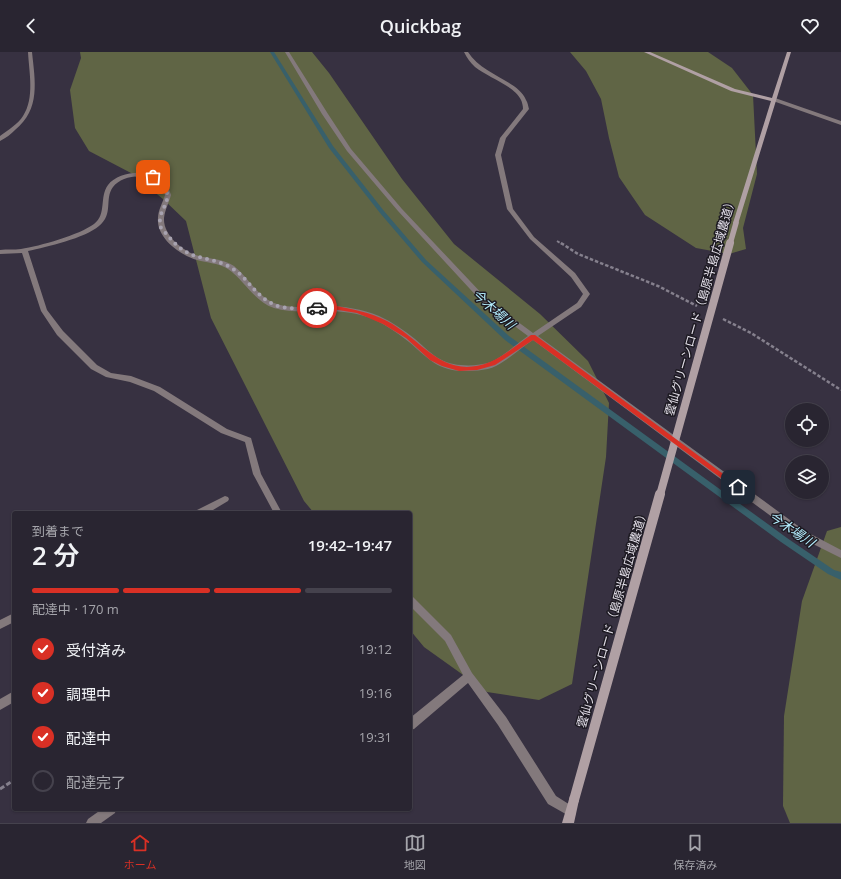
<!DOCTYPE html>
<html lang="ja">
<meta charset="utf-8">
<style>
body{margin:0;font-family:"Open Sans","Noto Sans JP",sans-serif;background:#35313d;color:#f1f3f6;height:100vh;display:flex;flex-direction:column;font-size:15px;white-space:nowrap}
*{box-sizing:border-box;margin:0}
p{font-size:13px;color:#a5a5ab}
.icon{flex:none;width:22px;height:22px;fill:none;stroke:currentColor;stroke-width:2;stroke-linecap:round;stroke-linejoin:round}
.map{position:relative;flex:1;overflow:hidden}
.panel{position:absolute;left:12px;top:459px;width:400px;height:300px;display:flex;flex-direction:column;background:#292531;border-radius:4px;box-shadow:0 1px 3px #0004,0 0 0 1px #45424d}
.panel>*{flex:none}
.controls{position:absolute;left:785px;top:351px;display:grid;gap:8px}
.controls a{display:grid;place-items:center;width:44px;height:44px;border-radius:50%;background:#292531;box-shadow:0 1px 3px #0004,0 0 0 1px #45424d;font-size:20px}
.pin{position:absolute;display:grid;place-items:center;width:34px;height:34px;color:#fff;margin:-17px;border-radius:8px;box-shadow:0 2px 6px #0006}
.courier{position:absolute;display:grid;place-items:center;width:40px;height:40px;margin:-20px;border:3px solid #d93025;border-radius:50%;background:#fff;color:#222;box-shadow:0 1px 5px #0007}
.overview em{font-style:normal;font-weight:600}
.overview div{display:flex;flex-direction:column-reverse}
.overview{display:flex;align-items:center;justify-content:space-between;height:68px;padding:0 20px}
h1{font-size:26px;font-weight:600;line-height:30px}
.bar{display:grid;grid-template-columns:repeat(4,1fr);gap:6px 4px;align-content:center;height:48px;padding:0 20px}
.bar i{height:5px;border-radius:3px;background:#45424d}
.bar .current{background:#d93025}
.bar p{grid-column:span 4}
ol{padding:0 20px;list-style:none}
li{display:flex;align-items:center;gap:12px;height:44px}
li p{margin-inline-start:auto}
li .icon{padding:4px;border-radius:50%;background:#d93025;color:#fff;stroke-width:4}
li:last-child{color:#a5a5ab}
li i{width:22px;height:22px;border:2px solid #45424d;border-radius:50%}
header{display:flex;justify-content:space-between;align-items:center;height:52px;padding:0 20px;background:#292531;font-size:18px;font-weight:600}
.tabs{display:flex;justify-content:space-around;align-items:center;height:56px;border-top:1px solid #45424d;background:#292531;font-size:11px;color:#a5a5ab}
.tabs a{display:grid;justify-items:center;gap:2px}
.tabs .current{color:#d93025}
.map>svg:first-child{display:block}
</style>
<header><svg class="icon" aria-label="back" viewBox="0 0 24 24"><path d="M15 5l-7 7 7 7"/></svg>Quickbag<svg class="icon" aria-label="heart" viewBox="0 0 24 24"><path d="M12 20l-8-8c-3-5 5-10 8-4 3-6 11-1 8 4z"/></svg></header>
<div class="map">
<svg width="841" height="771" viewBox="0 0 841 771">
<rect width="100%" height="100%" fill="#373141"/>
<g fill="#606545">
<polygon points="80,0 312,0 329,21 402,127 454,192 540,262 588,309 609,351 606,405 572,632 539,648 487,640 424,595 410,578 410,461 314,461 304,449 211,266 186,169 163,147 131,121 89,99 75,76 70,38 81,6"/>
<polygon points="570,0 708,0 732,16 753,43 757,122 743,176 746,197 729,202 696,196 645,163 619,125 609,86 601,47 586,19"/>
<polygon points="841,475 841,771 790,771 783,754 784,664 802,549 827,479"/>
</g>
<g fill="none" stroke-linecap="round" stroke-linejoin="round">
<polygon fill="#38606b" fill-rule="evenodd" points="270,0 274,0 333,94 384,159 426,208 509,284 787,486 834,518 841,520 841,528 828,522 781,490 505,288 422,210 380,161 329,96"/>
<polyline stroke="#85808d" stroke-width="2" stroke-dasharray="3 1.5" stroke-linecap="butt" points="557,189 562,192"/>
<g stroke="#85808d" stroke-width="2.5" stroke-dasharray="3.5 2" stroke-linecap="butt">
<polyline points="561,191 578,202 658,234 697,254"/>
<polyline points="723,267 751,281 841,338"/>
</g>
<polyline stroke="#85808d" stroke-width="3" stroke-dasharray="5 2.5" stroke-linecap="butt" points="0,737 14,728"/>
<g fill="#83797c" fill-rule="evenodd">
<path d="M28 0H32C35 29 41 57 15 78 11 82 6 86 0 89V84C8 78 18 72 23 64 35 46 29 20 28 0Z"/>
<path d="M285 0H289L328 62 351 97 402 157 486 246 533 281 577 251 583 242 571 225 530 187 507 157 495 103 500 86 523 57C523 54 522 50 521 48 515 34 487 25 475 15 470 10 467 6 464 0H468C482 23 518 28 526 48 528 51 528 54 529 57L506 86 501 103 513 157 534 185 575 221 590 242 581 255 538 284 805 479 841 498V506L799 485 533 288C521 296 509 307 496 314 486 319 471 319 460 319 435 317 426 304 409 290 398 281 386 273 373 267 358 261 342 259 325 259 309 259 291 261 274 256 254 249 245 229 228 217 219 211 207 211 197 208 180 203 156 186 158 166 158 158 163 150 165 143 163 137 160 132 155 128 143 121 121 124 113 135 104 147 114 162 99 174 85 186 47 195 28 199L47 258 63 279 97 313 111 321 131 324 160 335 227 377 251 386 261 422 282 461H274L253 422 245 390 221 381 154 339 130 330 106 325 91 317 57 283 41 259 22 201 0 202V198C7 197 14 198 21 197 40 194 79 183 94 172 107 162 99 145 108 133 118 120 145 117 159 126 165 130 169 136 171 143 169 150 165 158 164 166 163 184 184 200 199 204 210 207 224 207 234 214 249 226 258 246 277 252 292 257 310 254 325 254 344 254 362 257 379 264 392 270 404 278 415 287 429 299 440 312 461 313 470 314 482 313 491 310 501 306 518 291 528 284L482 250 398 159 347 99 322 62Z"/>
<polygon points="775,46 841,69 841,73 773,49 772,48"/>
<polygon points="225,444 228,445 229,447 228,449 208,461 196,461 197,458"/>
<polygon points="410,544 413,545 451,583 472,621 506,665 556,744 575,756 576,760 575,764 571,765 548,752 498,673 468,631 414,677 410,678 410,666 463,623 445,589 410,554"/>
<polygon points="14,561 14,570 0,577 0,568"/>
<polygon points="14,639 14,650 0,658 0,647"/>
<polygon points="102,757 116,757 115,761 101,771 86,771 88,767"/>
</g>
<g fill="#b0a0a4" fill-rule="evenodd">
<polygon points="644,0 650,0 735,37 772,46 787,0 791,0 738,172 734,172 733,171 771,49 731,39"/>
<polygon points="574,743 578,744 579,748 574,771 562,771 570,744"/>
</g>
<polyline stroke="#b0a0a4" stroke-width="5.5" points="730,192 736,171"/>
<polyline stroke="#b0a0a4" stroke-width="8" points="660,443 730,191"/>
<polyline stroke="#b0a0a4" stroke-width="10" points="574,748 660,442"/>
</g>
<path fill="#d93025" d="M332 253C351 257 370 260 387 269 423 288 443 329 490 310 503 305 519 291 531 283H535L741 435 738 438 736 437 533 288 495 313 477 318 459 319 442 314 430 308 406 286 383 272 357 261 332 257 317 258 314 256 317 254Z"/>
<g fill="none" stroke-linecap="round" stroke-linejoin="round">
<path stroke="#a8a3b0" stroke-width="4" stroke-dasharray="0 7.2" d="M153 125C184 146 154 155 161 176 163 179 167 182 169 185 190 210 203 202 228 214 247 223 254 244 275 253 287 258 304 256 317 256"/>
</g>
<g text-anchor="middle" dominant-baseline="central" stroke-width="3" stroke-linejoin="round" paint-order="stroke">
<g font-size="12" fill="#e5e1eb" stroke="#1d1a22">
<text transform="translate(700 254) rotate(-74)">雲仙グリーンロード（島原半島広域農道）</text>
<text transform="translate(612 566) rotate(-74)">雲仙グリーンロード（島原半島広域農道）</text>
</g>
<g font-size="13" font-style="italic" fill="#b4eefe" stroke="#1d1a22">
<text transform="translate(494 257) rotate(42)">今木場川</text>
<text transform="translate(792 477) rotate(34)">今木場川</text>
</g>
</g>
</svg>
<div class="controls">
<a><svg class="icon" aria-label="locate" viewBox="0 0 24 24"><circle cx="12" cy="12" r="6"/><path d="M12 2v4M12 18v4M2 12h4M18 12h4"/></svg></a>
<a><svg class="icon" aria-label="layers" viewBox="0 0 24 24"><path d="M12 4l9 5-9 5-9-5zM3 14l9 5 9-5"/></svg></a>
</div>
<div class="pin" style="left:153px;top:125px;background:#ea580c"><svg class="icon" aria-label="bag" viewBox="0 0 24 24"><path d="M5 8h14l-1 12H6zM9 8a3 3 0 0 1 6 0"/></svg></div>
<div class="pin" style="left:738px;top:435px;background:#1f2937"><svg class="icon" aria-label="home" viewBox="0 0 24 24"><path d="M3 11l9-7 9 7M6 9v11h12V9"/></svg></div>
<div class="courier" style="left:317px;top:256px"><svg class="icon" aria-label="car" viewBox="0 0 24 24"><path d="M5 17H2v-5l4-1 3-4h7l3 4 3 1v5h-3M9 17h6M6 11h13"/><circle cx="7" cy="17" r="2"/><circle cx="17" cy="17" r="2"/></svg></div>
<section class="panel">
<div class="overview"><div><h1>2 分</h1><p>到着まで</p></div><em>19:42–19:47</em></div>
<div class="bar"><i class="current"></i><i class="current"></i><i class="current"></i><i></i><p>配達中 · 170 m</p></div>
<ol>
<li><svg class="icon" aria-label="check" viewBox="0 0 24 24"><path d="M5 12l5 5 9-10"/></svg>受付済み<p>19:12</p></li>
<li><svg class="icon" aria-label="check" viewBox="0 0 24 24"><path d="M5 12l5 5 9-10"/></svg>調理中<p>19:16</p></li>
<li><svg class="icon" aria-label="check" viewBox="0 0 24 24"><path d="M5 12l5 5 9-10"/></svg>配達中<p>19:31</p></li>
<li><i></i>配達完了</li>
</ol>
</section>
</div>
<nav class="tabs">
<a class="current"><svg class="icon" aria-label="home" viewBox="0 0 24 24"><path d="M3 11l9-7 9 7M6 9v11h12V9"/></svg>ホーム</a>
<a><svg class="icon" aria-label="map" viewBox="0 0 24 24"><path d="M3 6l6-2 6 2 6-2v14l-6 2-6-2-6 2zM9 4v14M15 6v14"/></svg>地図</a>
<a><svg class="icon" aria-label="saved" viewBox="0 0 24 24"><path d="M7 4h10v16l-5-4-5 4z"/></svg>保存済み</a>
</nav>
